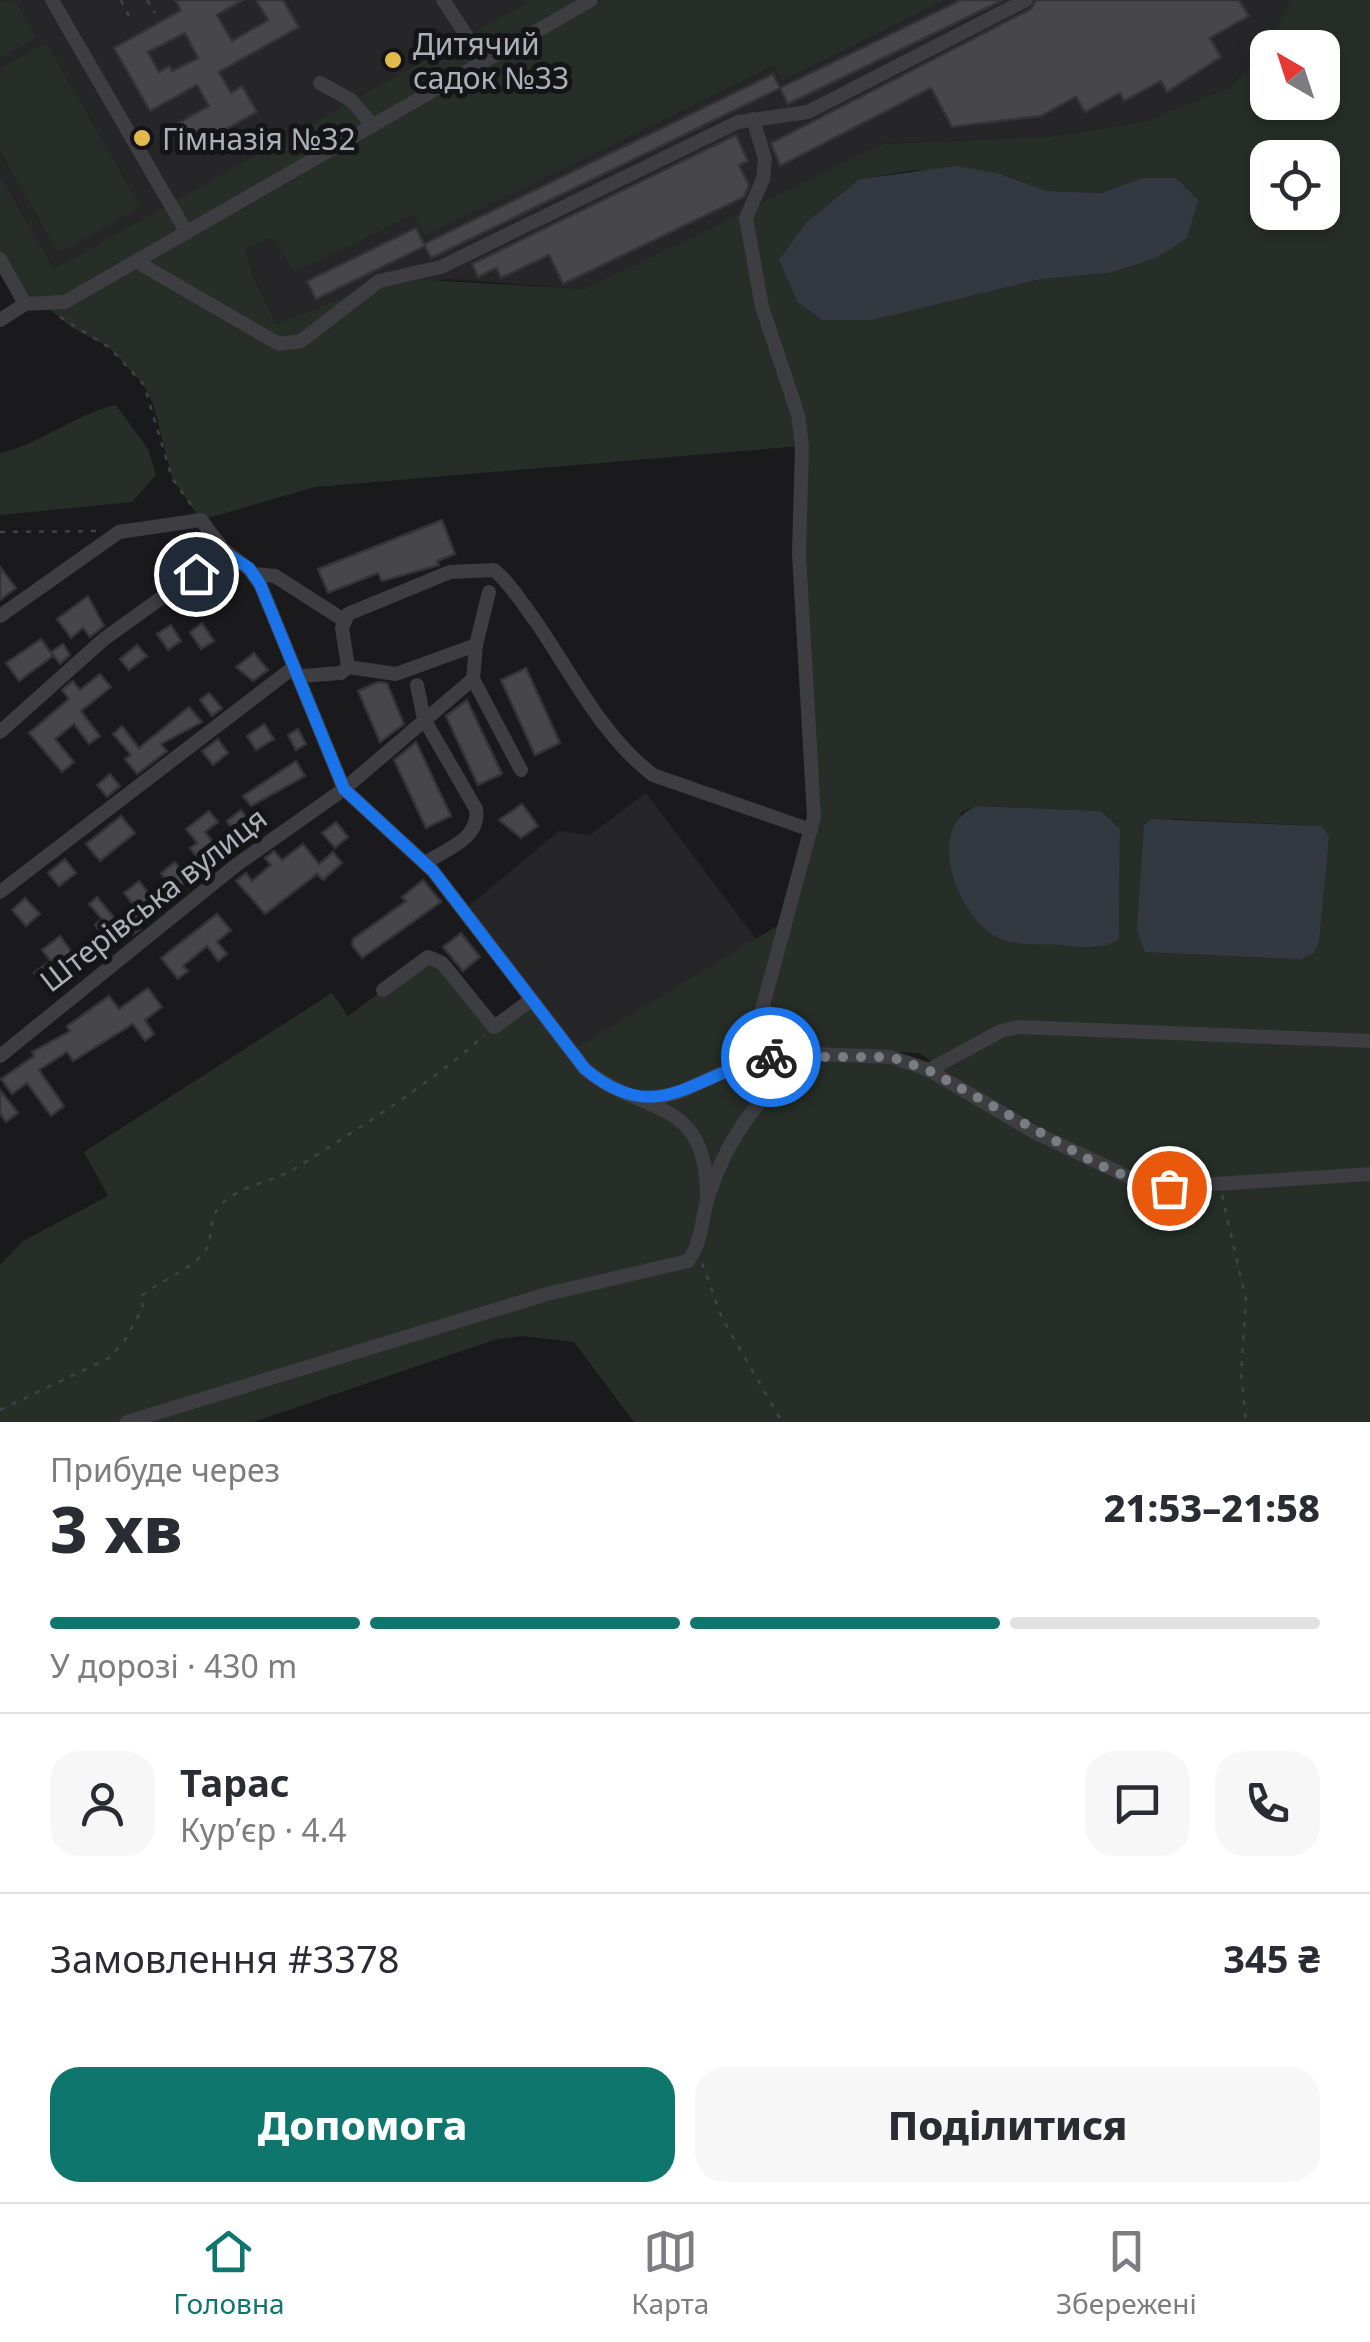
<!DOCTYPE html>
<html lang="uk">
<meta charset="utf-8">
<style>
body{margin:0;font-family:"Noto Sans",sans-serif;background:#f7f7f7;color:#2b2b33;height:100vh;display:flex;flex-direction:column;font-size:38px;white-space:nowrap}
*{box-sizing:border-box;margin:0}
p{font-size:32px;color:#7c7c81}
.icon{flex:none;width:55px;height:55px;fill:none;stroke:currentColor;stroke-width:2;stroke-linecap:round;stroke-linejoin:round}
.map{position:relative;height:1422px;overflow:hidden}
.side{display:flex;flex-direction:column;background:#fff;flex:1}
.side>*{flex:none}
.needle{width:65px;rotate:321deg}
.buttons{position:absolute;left:1250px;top:30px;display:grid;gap:20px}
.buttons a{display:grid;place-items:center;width:90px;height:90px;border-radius:20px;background:#fff;box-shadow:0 5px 15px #0003;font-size:50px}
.pin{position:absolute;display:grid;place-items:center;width:85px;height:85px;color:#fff;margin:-42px;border:5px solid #fff;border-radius:50%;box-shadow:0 2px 10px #0007}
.courier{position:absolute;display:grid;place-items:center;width:100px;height:100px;margin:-50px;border:8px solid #1a73e8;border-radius:50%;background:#fff;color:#222;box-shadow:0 2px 12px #0007}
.headline em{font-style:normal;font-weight:800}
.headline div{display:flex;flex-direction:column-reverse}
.headline{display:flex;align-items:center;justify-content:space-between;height:170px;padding:0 50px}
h1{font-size:65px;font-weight:800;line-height:75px}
.bar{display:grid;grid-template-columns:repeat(4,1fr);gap:15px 10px;align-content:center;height:120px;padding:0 50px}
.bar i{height:12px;border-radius:8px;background:#e1e1e2}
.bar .current{background:#0f766e}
.bar p{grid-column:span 4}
.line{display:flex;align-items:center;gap:25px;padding:0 50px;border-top:2px solid #e1e1e2}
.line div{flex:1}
.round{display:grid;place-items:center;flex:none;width:105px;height:105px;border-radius:30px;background:#f7f7f7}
.button{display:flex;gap:20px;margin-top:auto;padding:20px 50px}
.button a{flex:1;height:115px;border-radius:30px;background:#0f766e;color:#fff;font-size:40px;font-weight:800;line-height:115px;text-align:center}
.button a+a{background:#f7f7f7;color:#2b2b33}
.tab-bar{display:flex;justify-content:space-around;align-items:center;height:140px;border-top:2px solid #e1e1e2;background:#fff;font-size:28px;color:#7c7c81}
.tab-bar a{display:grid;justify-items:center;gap:5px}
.tab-bar .current{color:#0f766e}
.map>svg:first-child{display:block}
</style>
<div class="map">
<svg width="1370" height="1422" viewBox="0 0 1370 1422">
<rect width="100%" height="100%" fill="#1a1a1c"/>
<g fill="#262628">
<polygon points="0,0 531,0 54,269 0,176"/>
<polygon points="945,0 1292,0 1261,55 1229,88 1195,104 1143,122 1047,137 882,144 584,289 447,279 354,293 276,324 255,281 245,248 273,236 294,272 414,215 425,235 775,66 782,81"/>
<polygon points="646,793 756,939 573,1051 463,911 559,831 590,835"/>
</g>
<g fill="#262e27" fill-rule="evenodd">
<polygon points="15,0 36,38 0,58 0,2"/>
<path d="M531 0H591L521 42 601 0H945L782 81 774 66 425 236 414 215 294 272 273 237 245 248 255 281 276 324 354 293 411 279 584 289 882 144 1047 137 1143 122 1229 88 1261 55 1292 0H1370V1167L1168 1182 1100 1159 976 1092 919 1053 786 1047 891 1057 1036 1133 1169 1187 1370 1174V1422H634L574 1342 522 1336 497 1339 253 1422H0V1265L23 1241 108 1196 84 1152 332 993 348 1016 428 957 494 1027 531 1000 573 1050 790 918 814 817 802 446 315 487 201 520 172 478 154 407 144 385 110 348 71 327 47 307 25 304 0 259V176L54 269ZM1268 48H1322V102H1268ZM1268 158H1322V212H1268ZM915 170 1000 174 1048 191 1101 193 1142 178 1109 273 1041 279 873 320 860 179ZM977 806 1101 811 1120 829 1119 939 1094 948 1002 940 988 931 964 900 961 812ZM1172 819 1321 826 1328 836 1319 943 1314 953Z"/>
<polygon points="46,43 140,207 59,253 0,150 0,69"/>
<path d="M116 405 148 449 156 475 132 502 0 515V453C43 443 73 415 116 405Z"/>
</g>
<g fill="#333940">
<polygon points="956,166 1000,174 1048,191 1101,193 1142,178 1176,178 1198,200 1187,238 1156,258 1109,273 1041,279 873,320 822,320 798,302 779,260 807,222 860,179"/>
<path d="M977 806 1101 811 1120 829 1119 939C1100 951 1081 947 1059 945 1041 944 1014 946 998 938 957 917 923 827 977 806Z"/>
<polygon points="1152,819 1321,826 1329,836 1319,943 1314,953 1300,959 1145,952 1137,930 1144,825"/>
</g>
<g fill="#47474b" stroke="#343437" stroke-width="2.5" fill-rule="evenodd">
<path d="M175 0H243L217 15 232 41 268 20 256 0H283L299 27 219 72 231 93 242 86 257 112 192 148 178 123 209 106 197 85 150 111 114 48 181 10ZM185 33 198 58 172 71 170 66 159 72 148 52Z"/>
<polygon points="961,0 1003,0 788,104 780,88"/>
<polygon points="1036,0 1239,0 1249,16 1210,38 1221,57 1167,92 1161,81 1124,101 1120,93 1085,112 1076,97 1041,116 952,127 931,88 780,166 771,143 1031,9"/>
<polygon points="773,74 780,88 431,258 424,244"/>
<polygon points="736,135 748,161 739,165 749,185 744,197 563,284 549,255 501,278 496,268 478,277 472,264"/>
<polygon points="416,228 425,246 316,299 307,281"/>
<polygon points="442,520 455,554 437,561 439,565 382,581 378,573 328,593 318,569"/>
<polygon points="0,567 16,588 0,600"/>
<polygon points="88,596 104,626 90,637 83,628 71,638 57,619"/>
<polygon points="202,623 214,641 201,649 190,632"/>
<polygon points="171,625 181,641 168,650 157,634"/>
<polygon points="41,639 53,656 19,681 6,663"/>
<polygon points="63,644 70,655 60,664 51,652"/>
<polygon points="137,645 147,656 129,670 120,659"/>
<polygon points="254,653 268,670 253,681 236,667"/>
<polygon points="526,668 560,743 535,755 501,680"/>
<polygon points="100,674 111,687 81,711 100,736 89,744 74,724 55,739 74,762 62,772 29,733 69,699 62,690 69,684 73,681 80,690"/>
<polygon points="378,682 387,683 404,724 380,742 358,691"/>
<polygon points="209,693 222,708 212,716 200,700"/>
<polygon points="467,700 502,774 478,785 446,716"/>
<polygon points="189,707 202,722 161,744 167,751 137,774 125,759 131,755 113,734 122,726 139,748"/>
<polygon points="264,724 274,739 256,750 247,736"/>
<polygon points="298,729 306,744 296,750 288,735"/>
<polygon points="218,739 228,753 213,765 202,751"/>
<polygon points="416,742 451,816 426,828 394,760"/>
<polygon points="296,761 305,776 251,806 243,796"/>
<polygon points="110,774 120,786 107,797 97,785"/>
<polygon points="522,804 538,826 521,838 499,820"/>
<polygon points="241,810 254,826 238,837 227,821"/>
<polygon points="209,811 218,822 205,832 220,852 203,865 190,848 197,843 186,829"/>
<polygon points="121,816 135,833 100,861 86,844"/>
<polygon points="336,822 348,837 335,848 322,833"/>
<polygon points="303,844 319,864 333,852 342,863 323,880 317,874 265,914 236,881 246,873 252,881 271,865 265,858 274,851 282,860"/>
<polygon points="65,859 76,873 59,886 48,873"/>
<polygon points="175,862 188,879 174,891 161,873"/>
<polygon points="423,880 441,902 362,958 352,945 353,939 406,901 402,897"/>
<polygon points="139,881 158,905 136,923 141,929 132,935 121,922 137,909 124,893"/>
<polygon points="97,897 122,927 107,940 95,925 102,919 89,904"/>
<polygon points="25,898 40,914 26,926 12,910"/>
<polygon points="217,914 231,930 217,942 227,954 218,961 207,946 183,966 188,971 178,979 161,958"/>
<polygon points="461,933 480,957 463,971 443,947"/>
<polygon points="60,936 74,955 56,968 42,950"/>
<polygon points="47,963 60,981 48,990 34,973"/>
<polygon points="148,988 162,1007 145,1020 154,1034 145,1041 133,1024 73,1061 67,1052 39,1070 64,1106 51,1116 27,1083 12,1094 1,1079 34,1056 32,1052 70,1031 67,1026 109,996 119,1009"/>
<polygon points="0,1090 18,1113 6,1122 0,1114"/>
</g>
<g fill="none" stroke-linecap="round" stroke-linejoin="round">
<g stroke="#414247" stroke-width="2.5" stroke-dasharray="5 8" stroke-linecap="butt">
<polyline points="121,0 132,22"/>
<polyline points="147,0 155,13"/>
<polyline points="60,317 110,348 144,385 172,478 192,506"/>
<polyline points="0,532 98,531"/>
<polyline points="1222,1195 1246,1300 1241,1373 1246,1422"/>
<polyline points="702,1263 722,1318 782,1422"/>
<path d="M0 1410 109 1358 125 1340 143 1307 140 1297C159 1281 187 1272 203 1254 217 1238 203 1219 226 1200 247 1184 275 1181 296 1168 361 1127 427 1086 485 1035"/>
</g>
<g stroke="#3d3d42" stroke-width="14">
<polyline points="52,0 187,233"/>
<polyline points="443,0 484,62"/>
<polyline points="320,83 351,100 373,126"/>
<polyline points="0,259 25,304"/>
<polyline points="137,262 279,344 301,341 379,281 441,267 738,122 808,112 1026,0"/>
<polyline points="25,304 65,302 591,0"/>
<polyline points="0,320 25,304"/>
<polyline points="254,574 275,576 342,619"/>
<path d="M0 616 119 532 201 520 223 549 249 569 260 584 344 789 433 871 585 1069C643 1117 708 1094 707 1199"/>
<polyline points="348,667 396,674 476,645 489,592"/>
<path d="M301 676 341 673 348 667 342 628 348 614 450 572 494 570C511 584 521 602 534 619 572 673 600 734 653 775L811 830"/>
<polyline points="473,679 521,770"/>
<path d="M417 685 424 719 476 809C481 838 447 849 425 863"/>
<polyline points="0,732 104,639 196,573 230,556"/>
<polyline points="0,892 294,667"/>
<polyline points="383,990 428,957 442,963 494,1027 531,1000"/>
<polyline points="0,1056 235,866 344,789 473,679 476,645"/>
<polyline points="748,1061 814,817 799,554 802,446 798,415 762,307 746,218 763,179 765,159 753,119"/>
<polyline points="929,1070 1001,1031 1018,1027 1370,1041"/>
<polyline points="650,1100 680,1092 748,1061 787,1053 891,1057 929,1070 1036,1133 1135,1180 1169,1187 1370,1174"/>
<path d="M127 1422 547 1294 688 1261C703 1241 701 1218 709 1194 728 1135 762 1094 808 1053"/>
</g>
</g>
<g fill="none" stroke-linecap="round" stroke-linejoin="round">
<polyline stroke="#7a7c83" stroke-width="10" stroke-dasharray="0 18" points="771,1057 891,1057 928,1070 1097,1164 1135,1180 1169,1188"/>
<path stroke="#1a73e8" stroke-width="12" d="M196 574 230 556 249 568 260 584 344 789 433 871 585 1069C659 1131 695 1072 771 1057"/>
</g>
<g fill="#e1b94c" stroke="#151517" stroke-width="4">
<circle cx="393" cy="60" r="10"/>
<circle cx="142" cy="138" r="10"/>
</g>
<g text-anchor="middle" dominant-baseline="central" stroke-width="10" stroke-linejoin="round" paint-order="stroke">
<g font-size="30" fill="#adb0ba" stroke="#151517" text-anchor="start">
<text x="413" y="43">Дитячий<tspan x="413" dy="34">садок №33</tspan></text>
<text x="162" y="138">Гімназія №32</text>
</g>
<g font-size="30" fill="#adb0ba" stroke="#151517">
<text transform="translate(153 899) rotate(-38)">Штерівська вулиця</text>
</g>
</g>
</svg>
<div class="buttons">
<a><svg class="needle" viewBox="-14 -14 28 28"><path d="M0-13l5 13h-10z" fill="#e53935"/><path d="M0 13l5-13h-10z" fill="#7c7c81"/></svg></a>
<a><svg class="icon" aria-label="locate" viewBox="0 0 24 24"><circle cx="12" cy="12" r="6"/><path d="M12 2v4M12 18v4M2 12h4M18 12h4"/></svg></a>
</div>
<div class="pin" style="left:1169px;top:1188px;background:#ea580c"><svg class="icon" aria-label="bag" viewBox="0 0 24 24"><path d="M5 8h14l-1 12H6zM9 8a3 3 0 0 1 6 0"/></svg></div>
<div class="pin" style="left:196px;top:574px;background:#1f2937"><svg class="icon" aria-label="home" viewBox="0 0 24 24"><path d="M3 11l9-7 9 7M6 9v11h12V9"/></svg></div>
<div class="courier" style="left:771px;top:1057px"><svg class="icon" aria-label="bike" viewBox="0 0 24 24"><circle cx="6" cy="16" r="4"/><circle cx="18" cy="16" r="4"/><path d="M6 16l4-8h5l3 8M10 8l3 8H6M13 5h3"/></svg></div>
</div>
<section class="side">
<div class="headline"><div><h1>3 хв</h1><p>Прибуде через</p></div><em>21:53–21:58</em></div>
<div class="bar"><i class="current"></i><i class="current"></i><i class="current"></i><i></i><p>У дорозі · 430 m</p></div>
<div class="line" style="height:180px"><a class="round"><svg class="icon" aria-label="person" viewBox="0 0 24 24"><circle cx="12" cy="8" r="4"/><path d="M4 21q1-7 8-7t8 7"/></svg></a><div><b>Тарас</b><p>Кур’єр · 4.4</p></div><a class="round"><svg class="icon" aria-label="chat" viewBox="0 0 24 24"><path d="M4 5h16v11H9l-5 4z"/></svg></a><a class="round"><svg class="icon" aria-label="phone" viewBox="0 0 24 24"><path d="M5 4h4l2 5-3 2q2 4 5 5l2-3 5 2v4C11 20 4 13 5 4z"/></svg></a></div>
<div class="line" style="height:130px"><div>Замовлення #3378</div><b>345 ₴</b></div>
<div class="button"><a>Допомога</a><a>Поділитися</a></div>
</section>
<nav class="tab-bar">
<a class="current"><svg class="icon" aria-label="home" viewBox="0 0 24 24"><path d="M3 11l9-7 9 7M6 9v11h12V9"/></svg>Головна</a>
<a><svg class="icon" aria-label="map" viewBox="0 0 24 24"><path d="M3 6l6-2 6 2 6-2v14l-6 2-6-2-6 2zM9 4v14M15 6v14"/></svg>Карта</a>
<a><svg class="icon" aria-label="saved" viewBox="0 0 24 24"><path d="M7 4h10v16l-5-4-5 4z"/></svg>Збережені</a>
</nav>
